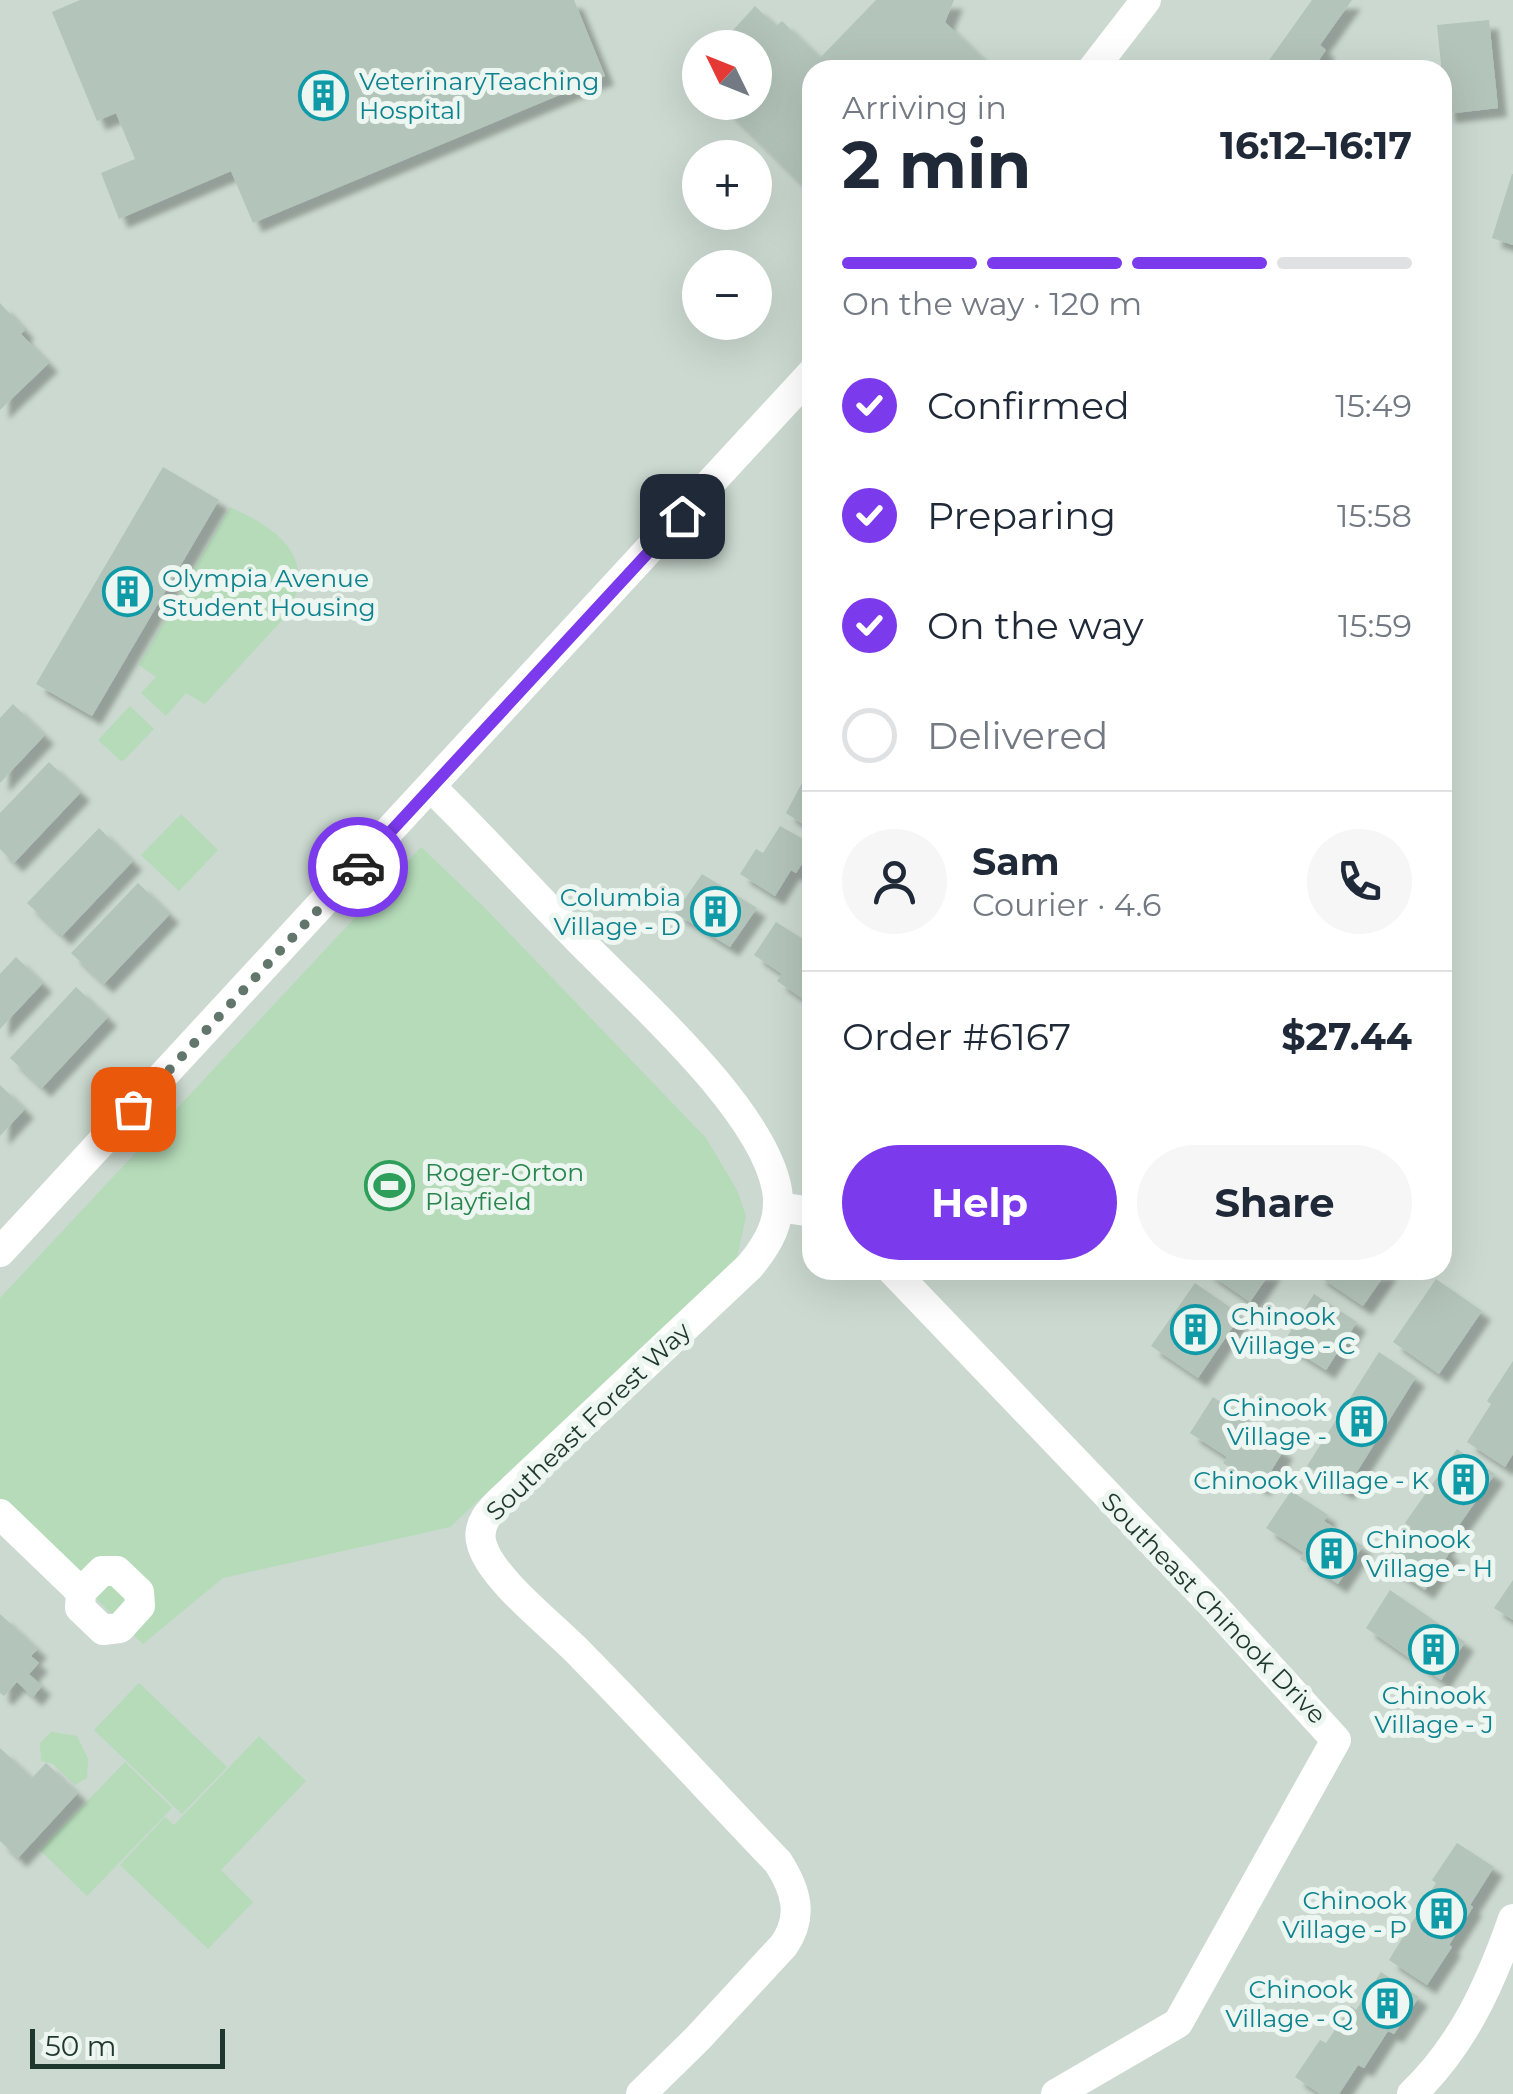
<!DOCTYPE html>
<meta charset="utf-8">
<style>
body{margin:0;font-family:Montserrat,sans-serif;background:#f6f6f7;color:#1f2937;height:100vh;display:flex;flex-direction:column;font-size:38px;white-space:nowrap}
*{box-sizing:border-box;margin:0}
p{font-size:32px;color:#747a83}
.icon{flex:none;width:55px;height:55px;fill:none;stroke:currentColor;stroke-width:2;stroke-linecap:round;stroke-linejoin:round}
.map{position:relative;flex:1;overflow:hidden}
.side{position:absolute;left:802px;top:60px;width:650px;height:1220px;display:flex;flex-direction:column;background:#fff;border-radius:30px;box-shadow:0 10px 40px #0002}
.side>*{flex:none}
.needle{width:65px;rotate:313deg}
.fabs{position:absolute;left:682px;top:30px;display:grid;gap:20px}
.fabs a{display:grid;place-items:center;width:90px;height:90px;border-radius:50%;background:#fff;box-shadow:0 10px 40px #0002;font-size:50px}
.scale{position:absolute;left:30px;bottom:25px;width:195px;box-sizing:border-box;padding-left:10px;border:5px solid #1f382d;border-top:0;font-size:28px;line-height:35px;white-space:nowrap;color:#1f382d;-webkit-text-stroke:8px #edf6f0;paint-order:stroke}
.pin{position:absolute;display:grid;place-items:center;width:85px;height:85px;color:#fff;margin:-42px;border-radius:20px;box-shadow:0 5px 15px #0006}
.courier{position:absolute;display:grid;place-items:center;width:100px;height:100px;margin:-50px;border:8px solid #7c3aed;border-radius:50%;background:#fff;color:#222;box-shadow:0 2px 12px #0007}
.head em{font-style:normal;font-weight:700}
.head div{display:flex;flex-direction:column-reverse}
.head{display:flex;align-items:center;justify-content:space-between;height:170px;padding:0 40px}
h1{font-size:65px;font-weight:700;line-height:75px}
.bar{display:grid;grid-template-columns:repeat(4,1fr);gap:15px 10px;align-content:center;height:120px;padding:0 40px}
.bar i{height:12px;border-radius:8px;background:#e0e1e3}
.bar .active{background:#7c3aed}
.bar p{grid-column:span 4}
.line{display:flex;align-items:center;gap:25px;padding:0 40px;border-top:2px solid #e0e1e3}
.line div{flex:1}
.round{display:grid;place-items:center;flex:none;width:105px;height:105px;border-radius:52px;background:#f6f6f7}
ol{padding:0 40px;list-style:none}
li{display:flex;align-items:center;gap:30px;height:110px}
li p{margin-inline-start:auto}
li .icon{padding:10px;border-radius:50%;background:#7c3aed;color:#fff;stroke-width:4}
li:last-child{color:#747a83}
li i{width:55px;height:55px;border:5px solid #e0e1e3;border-radius:50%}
.cta{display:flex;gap:20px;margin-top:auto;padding:20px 40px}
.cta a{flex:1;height:115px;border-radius:60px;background:#7c3aed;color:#fff;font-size:40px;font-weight:700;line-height:115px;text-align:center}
.cta a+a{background:#f6f6f7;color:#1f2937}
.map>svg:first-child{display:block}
</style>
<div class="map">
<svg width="1513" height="2094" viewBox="0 0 1513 2094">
<defs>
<filter id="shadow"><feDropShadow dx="9" dy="9" stdDeviation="2.5" flood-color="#0004"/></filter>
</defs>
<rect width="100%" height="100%" fill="#dde9e2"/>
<path fill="#cbd9d0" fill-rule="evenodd" d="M0 0H1513V2094H0ZM700 48H755V102H700ZM812 70H1442V1270H812ZM700 158H755V212H700ZM700 268H755V322H700Z"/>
<g fill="#b5dbb9">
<path d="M230 507C279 529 321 560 285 617L205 704 186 693 166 716 141 693 156 677 139 665Z"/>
<polygon points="130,706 154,729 122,762 98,740"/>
<polygon points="181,814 218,850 179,891 141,855"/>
<polygon points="421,847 486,909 706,1138 737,1190 746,1216 737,1258 450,1527 223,1578 143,1644 0,1506 0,1298"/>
<polygon points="139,1683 227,1767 182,1814 94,1730"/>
<polygon points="51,1732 77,1736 88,1759 87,1778 75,1785 53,1764 41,1761 40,1743"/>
<polygon points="259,1736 306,1781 221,1870 253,1902 208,1949 120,1865 165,1817 174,1825"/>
<polygon points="125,1762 172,1808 87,1896 40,1850"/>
</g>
<g fill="#b3c4ba" filter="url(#shadow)">
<polygon points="80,0 574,0 605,76 253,223 231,171 119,219 101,173 135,159 116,113 97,121 52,12"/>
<polygon points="876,0 954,0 945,22 994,70 812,70 812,194 719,102 755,102 755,48 717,48 755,6 776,26 782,21 820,58"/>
<polygon points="1312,0 1352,0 1320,45 1326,50 1312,70 1262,70"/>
<polygon points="1489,20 1498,108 1446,114 1437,25"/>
<polygon points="1512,174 1513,174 1513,245 1492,238"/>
<polygon points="0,303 25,330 21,334 49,363 0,410"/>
<polygon points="163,467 219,500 92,716 36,684"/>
<polygon points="13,704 45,735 0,783 0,718"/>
<polygon points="49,762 81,792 14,863 0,849 0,813"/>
<polygon points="812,764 812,830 786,813"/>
<polygon points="780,826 812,844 812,848 796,873 791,870 775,896 740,874 756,849 763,853"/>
<polygon points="99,828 133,861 62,936 27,903"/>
<polygon points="702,874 757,908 730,947 675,913"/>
<polygon points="138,883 170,914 104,984 71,953"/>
<polygon points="776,922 806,941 802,947 812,955 812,992 806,1001 777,981 782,974 754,955"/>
<polygon points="16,957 43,983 0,1029 0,974"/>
<polygon points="76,987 108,1017 42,1088 10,1058"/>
<polygon points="0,1085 25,1109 0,1136"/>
<polygon points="1204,1270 1272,1270 1250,1302"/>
<polygon points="1320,1270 1388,1270 1363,1306 1317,1275"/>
<polygon points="1436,1279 1482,1311 1439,1374 1393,1342"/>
<polygon points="1195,1283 1241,1315 1198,1378 1151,1346"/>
<polygon points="1314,1294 1357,1322 1326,1370 1283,1343"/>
<polygon points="1379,1352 1416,1377 1345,1491 1307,1466"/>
<polygon points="1513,1361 1513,1454 1505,1467 1467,1442 1491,1404 1487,1401"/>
<polygon points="1213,1397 1250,1421 1246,1427 1284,1450 1261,1487 1223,1463 1227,1457 1190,1433"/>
<polygon points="1457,1449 1495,1474 1443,1548 1450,1552 1425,1590 1387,1565 1411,1527 1405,1523"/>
<polygon points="1291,1491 1328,1515 1324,1521 1363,1546 1338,1584 1300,1559 1304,1553 1266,1528"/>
<polygon points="1513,1580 1513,1620 1494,1608"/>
<polygon points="1390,1590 1465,1642 1441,1680 1366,1628"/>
<polygon points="0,1614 38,1649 31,1656 39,1663 29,1674 42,1686 33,1697 17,1682 4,1696 0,1693"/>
<polygon points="0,1748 32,1778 46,1763 78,1793 18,1858 0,1841"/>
<polygon points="1457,1843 1494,1867 1470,1905 1473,1907 1449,1945 1452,1947 1427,1985 1389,1960 1436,1883 1432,1880"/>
<polygon points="1381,1972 1419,1997 1394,2034 1388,2031 1364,2068 1358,2065 1339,2094 1320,2094 1295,2077 1320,2040 1326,2043 1351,2006 1356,2010"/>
</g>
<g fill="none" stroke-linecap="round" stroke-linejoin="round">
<g stroke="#fff" stroke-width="30">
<polyline points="1092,70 1146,0"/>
<path d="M432 788C481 836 527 887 575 936 633 996 763 1109 777 1190 782 1220 769 1243 750 1266L513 1489C498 1504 474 1520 482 1545 492 1580 556 1628 583 1657 649 1724 713 1794 778 1862 796 1890 804 1916 784 1945L698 2038 641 2094"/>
<polyline points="779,1207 812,1212"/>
<polyline points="0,1252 812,373"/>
<polyline points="892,1270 1212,1604 1336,1740 1178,2023 1056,2094"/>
<polyline points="0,1514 81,1592"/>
<polygon points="102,1571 117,1571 139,1592 140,1606 120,1628 103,1630 80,1608 81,1592"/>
<path d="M1412 2094C1463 2045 1490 1985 1513 1919"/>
</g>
</g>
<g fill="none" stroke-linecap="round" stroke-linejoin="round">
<polyline stroke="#62766c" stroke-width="10" stroke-dasharray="0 18" points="133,1109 358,867"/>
<polyline stroke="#7c3aed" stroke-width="12" points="358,867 682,516"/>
</g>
<defs>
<symbol id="building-ring" viewBox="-11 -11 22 22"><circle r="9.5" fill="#edf6f0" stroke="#0f9aa8" stroke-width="1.5"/><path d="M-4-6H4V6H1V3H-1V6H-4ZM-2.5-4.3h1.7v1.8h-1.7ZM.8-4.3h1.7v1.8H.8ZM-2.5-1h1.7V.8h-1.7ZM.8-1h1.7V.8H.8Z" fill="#0f9aa8"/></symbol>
<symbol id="stadium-ring" viewBox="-11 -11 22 22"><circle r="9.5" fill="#edf6f0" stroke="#2e9e5b" stroke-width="1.5"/><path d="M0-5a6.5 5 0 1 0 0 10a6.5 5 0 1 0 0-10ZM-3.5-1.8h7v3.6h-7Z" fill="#2e9e5b"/></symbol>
</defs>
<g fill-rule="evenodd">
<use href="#building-ring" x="296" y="68" width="55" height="55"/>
<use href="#building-ring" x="100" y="564" width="55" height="55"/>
<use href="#building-ring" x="688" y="884" width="55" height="55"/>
<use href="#stadium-ring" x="362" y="1158" width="55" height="55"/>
<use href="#building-ring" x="1168" y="1302" width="55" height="55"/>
<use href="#building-ring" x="1334" y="1394" width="55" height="55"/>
<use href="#building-ring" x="1436" y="1452" width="55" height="55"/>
<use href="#building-ring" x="1304" y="1526" width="55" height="55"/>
<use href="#building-ring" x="1406" y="1622" width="55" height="55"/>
<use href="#building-ring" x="1414" y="1886" width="55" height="55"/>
<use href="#building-ring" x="1360" y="1976" width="55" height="55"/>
</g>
<g text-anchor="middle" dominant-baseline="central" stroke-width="10" stroke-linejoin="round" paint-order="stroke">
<g font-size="25" fill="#0d838f" stroke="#edf6f0" text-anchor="end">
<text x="359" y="81" text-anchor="start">VeterinaryTeaching<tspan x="359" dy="29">Hospital</tspan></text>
<text x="162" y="578" text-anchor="start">Olympia Avenue<tspan x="162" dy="29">Student Housing</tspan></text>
<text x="681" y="897">Columbia<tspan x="681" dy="29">Village - D</tspan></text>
<text x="1231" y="1316" text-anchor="start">Chinook<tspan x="1231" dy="29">Village - C</tspan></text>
<text x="1327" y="1407">Chinook<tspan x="1327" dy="29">Village -</tspan></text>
<text x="1429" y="1480">Chinook Village - K</text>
<text x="1366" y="1539" text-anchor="start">Chinook<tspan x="1366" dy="29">Village - H</tspan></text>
<text x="1434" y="1695" text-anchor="middle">Chinook<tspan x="1434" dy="29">Village - J</tspan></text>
<text x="1407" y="1900">Chinook<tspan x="1407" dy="29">Village - P</tspan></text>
<text x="1353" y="1989">Chinook<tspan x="1353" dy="29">Village - Q</tspan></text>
</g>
<g font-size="25" fill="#27864d" stroke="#edf6f0" text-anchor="start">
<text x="425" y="1172">Roger-Orton<tspan x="425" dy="29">Playfield</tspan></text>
</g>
<g font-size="25" fill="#1f382d" stroke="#edf6f0">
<text transform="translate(588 1421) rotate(-44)">Southeast Forest Way</text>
<text transform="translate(1214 1608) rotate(46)">Southeast Chinook Drive</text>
</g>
</g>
</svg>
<div class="fabs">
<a><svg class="needle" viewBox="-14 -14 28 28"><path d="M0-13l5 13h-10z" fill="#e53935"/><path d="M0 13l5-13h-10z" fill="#747a83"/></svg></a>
<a>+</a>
<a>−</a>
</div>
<div class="scale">50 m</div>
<div class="pin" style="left:133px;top:1109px;background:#ea580c"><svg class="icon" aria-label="bag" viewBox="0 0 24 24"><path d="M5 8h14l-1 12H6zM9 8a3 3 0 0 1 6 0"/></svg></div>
<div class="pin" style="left:682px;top:516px;background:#1f2937"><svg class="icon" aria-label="home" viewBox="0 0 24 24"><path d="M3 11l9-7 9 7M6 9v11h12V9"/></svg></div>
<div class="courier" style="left:358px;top:867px"><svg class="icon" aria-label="car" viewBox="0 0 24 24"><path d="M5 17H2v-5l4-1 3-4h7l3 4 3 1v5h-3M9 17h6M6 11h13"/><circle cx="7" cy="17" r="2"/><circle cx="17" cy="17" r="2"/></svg></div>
<section class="side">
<div class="head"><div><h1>2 min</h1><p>Arriving in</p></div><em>16:12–16:17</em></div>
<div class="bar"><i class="active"></i><i class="active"></i><i class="active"></i><i></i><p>On the way · 120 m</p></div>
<ol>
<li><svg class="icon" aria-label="check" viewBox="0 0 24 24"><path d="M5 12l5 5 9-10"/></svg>Confirmed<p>15:49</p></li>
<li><svg class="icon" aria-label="check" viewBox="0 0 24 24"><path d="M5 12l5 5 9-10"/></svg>Preparing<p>15:58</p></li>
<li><svg class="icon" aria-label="check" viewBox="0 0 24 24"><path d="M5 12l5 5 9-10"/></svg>On the way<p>15:59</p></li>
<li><i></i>Delivered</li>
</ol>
<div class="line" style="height:180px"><a class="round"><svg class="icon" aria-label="person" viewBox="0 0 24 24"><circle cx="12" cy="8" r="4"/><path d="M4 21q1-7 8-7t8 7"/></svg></a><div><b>Sam</b><p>Courier · 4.6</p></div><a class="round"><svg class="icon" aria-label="phone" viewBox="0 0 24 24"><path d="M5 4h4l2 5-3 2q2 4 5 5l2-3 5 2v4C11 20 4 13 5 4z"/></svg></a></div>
<div class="line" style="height:130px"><div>Order #6167</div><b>$27.44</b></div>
<div class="cta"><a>Help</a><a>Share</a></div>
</section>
</div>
